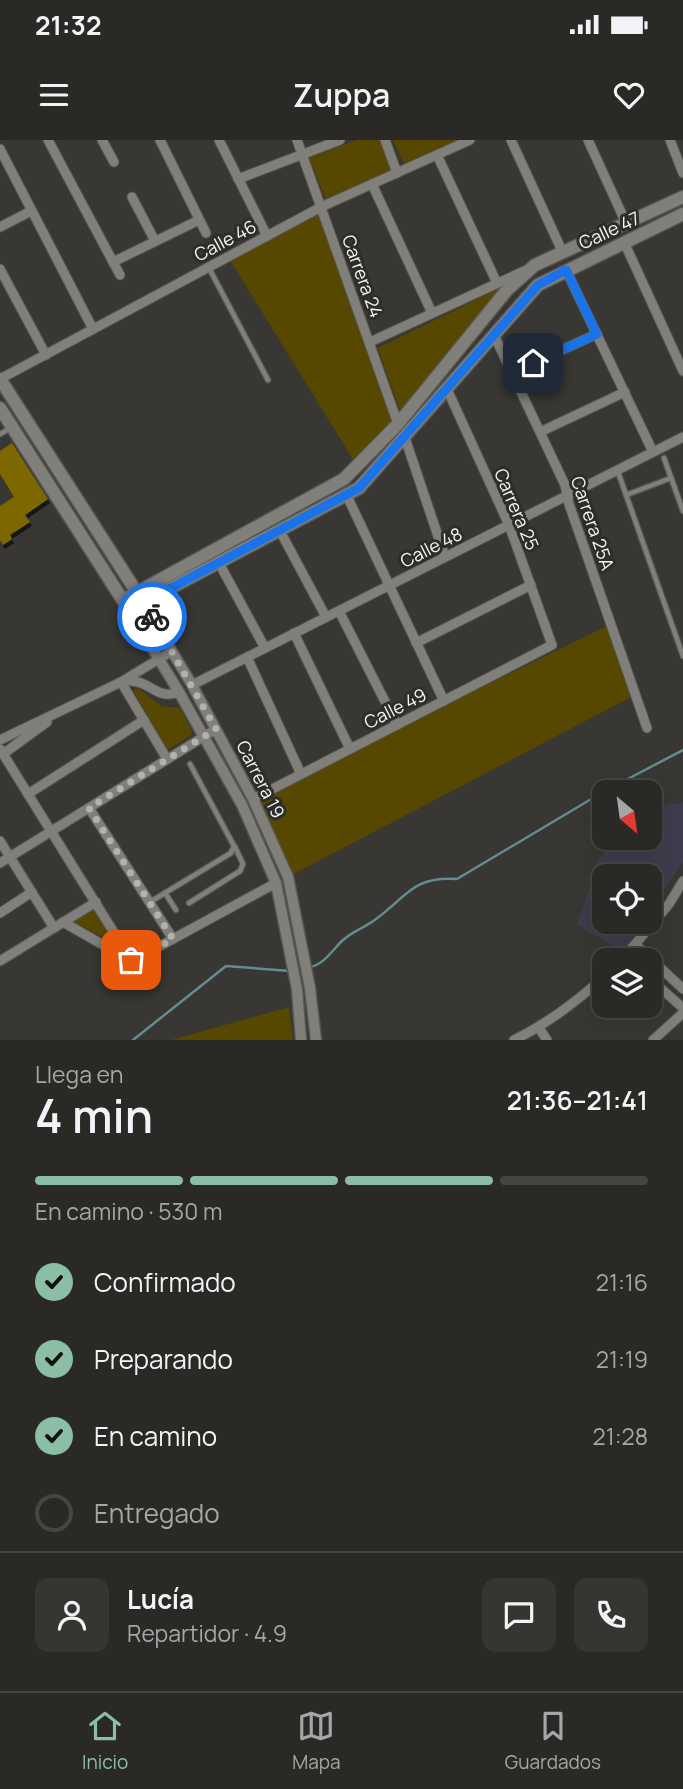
<!DOCTYPE html>
<html lang="es">
<meta charset="utf-8">
<style>
body{margin:0;font-family:Manrope,sans-serif;background:#363532;color:#f1f3f6;height:100vh;display:flex;flex-direction:column;font-size:26px;white-space:nowrap}
*{box-sizing:border-box;margin:0}
p{font-size:23px;color:#a5a6a7}
.icon{flex:none;width:38px;height:38px;fill:none;stroke:currentColor;stroke-width:2;stroke-linecap:round;stroke-linejoin:round}
.map{position:relative;height:900px;overflow:hidden}
.panel{display:flex;flex-direction:column;background:#2a2926;flex:1}
.panel>*{flex:none}
.needle{width:46px;rotate:151deg}
.fabs{position:absolute;left:592px;top:640px;display:grid;gap:14px}
.fabs a{display:grid;place-items:center;width:70px;height:70px;border-radius:14px;background:#2a2926;box-shadow:0 7px 28px #0002,0 0 0 2px #464543;font-size:35px}
.pin{position:absolute;display:grid;place-items:center;width:60px;height:60px;color:#fff;margin:-30px;border-radius:14px;box-shadow:0 4px 10px #0006}
.courier{position:absolute;display:grid;place-items:center;width:70px;height:70px;margin:-35px;border:5px solid #1a73e8;border-radius:50%;background:#fff;color:#222;box-shadow:0 2px 9px #0007}
.head em{font-style:normal;font-weight:600}
.head div{display:flex;flex-direction:column-reverse}
.head{display:flex;align-items:center;justify-content:space-between;height:119px;padding:0 35px}
h1{font-size:46px;font-weight:600;line-height:52px}
.bar{display:grid;grid-template-columns:repeat(4,1fr);gap:10px 7px;align-content:center;height:84px;padding:0 35px}
.bar i{height:9px;border-radius:5px;background:#464543}
.bar .current{background:#8abfa5}
.bar p{grid-column:span 4}
.line{display:flex;align-items:center;gap:18px;padding:0 35px;border-top:2px solid #464543}
.line div{flex:1}
.round{display:grid;place-items:center;flex:none;width:74px;height:74px;border-radius:14px;background:#363532}
ol{padding:0 35px;list-style:none}
li{display:flex;align-items:center;gap:21px;height:77px}
li p{margin-inline-start:auto}
li .icon{padding:7px;border-radius:50%;background:#8abfa5;color:#111;stroke-width:4}
li:last-child{color:#a5a6a7}
li i{width:38px;height:38px;border:4px solid #464543;border-radius:50%}
.status{display:flex;justify-content:space-between;align-items:center;height:49px;padding:0 35px;background:#2a2926;direction:ltr}
.status svg{height:19px;fill:currentColor}
header{display:flex;justify-content:space-between;align-items:center;height:91px;padding:0 35px;background:#2a2926;font-size:32px;font-weight:600}
.menu{display:flex;justify-content:space-around;align-items:center;height:98px;border-top:2px solid #464543;background:#2a2926;font-size:19px;color:#a5a6a7}
.menu a{display:grid;justify-items:center;gap:4px}
.menu .current{color:#8abfa5}
.map>svg:first-child{display:block}
</style>
<div class="status"><b>21:32</b><svg viewBox="0 0 49 12"><path d="M0 12V9h3v3zM5 12V6h3v6zM10 12V3h3v9zM15 12V0h3v12zM26 1h20v11H26zM47 4h2v5h-2z"/></svg></div>
<header><svg class="icon" aria-label="menu" viewBox="0 0 24 24"><path d="M4 6h16M4 12h16M4 18h16"/></svg>Zuppa<svg class="icon" aria-label="heart" viewBox="0 0 24 24"><path d="M12 20l-8-8c-3-5 5-10 8-4 3-6 11-1 8 4z"/></svg></header>
<div class="map">
<svg width="683" height="900" viewBox="0 0 683 900">
<defs>
<filter id="shadow"><feDropShadow dx="2" dy="4" stdDeviation="0" flood-color="#0009"/></filter>
</defs>
<rect width="100%" height="100%" fill="#383733"/>
<polygon fill="#413c4d" points="683,663 683,721 649,773 649,737 604,737 604,782 643,782 623,813 577,784 598,719 623,698 649,698 649,677 668,664"/>
<g fill="#564701">
<polygon points="357,0 381,0 392,32 326,60 309,18"/>
<polygon points="393,0 457,0 404,24"/>
<polygon points="321,67 398,284 357,326 228,117"/>
<polygon points="504,146 400,271 378,208"/>
<polygon points="611,484 635,555 288,737 253,659"/>
<polygon points="138,548 161,566 180,568 193,594 167,610 133,550"/>
<polygon points="93,764 116,804 68,779"/>
<polygon points="289,867 293,900 171,900"/>
</g>
<g fill="none" stroke-linecap="round" stroke-linejoin="round">
<g stroke="#628d93" stroke-width="2.5">
<path d="M310 827C325 824 333 809 343 800 353 791 366 787 376 779 407 757 412 736 457 739L603 652 683 610"/>
<polyline points="133,900 226,826 290,831"/>
</g>
</g>
<polygon fill="#7d6800" filter="url(#shadow)" points="12,303 48,359 25,375 30,382 10,395 12,399 3,405 0,400 0,366 14,357 0,334 0,311"/>
<g fill="none" stroke-linecap="round" stroke-linejoin="round">
<defs>
<g id="service">
<polyline points="209,128 268,240"/>
<polyline points="0,294 11,288"/>
<polyline points="664,318 683,371"/>
<polyline points="618,332 683,516"/>
<polyline points="626,355 671,338"/>
<polyline points="165,753 176,770"/>
<polyline points="150,762 231,713 234,706 190,624"/>
<polyline points="189,763 240,731 243,724 235,707"/>
</g>
<g id="minor">
<polyline points="48,0 120,135"/>
<polyline points="102,0 114,22"/>
<polyline points="160,0 206,93"/>
<polyline points="219,0 267,96"/>
<polyline points="297,0 398,284"/>
<polyline points="385,0 397,33"/>
<polyline points="511,0 563,113"/>
<polyline points="588,0 626,83"/>
<polyline points="670,0 683,33"/>
<polyline points="0,9 93,189"/>
<polyline points="437,15 497,143"/>
<polyline points="238,39 340,0"/>
<polyline points="372,44 432,173"/>
<polyline points="132,57 155,101"/>
<polyline points="0,87 31,71"/>
<polyline points="624,102 683,231"/>
<polyline points="113,122 199,80"/>
<polyline points="0,129 46,215"/>
<polyline points="566,130 653,312"/>
<polyline points="494,195 565,345 569,364 647,588"/>
<polyline points="370,202 524,131"/>
<polyline points="511,233 597,194"/>
<polyline points="0,239 321,67 470,0"/>
<polyline points="540,292 625,252"/>
<polyline points="405,298 445,417"/>
<polyline points="347,356 444,561"/>
<polyline points="280,391 326,477"/>
<polyline points="219,423 265,508"/>
<polyline points="339,471 397,585"/>
<polyline points="294,493 350,609"/>
<polyline points="416,503 531,445"/>
<polyline points="247,517 301,634"/>
<path d="M126 541C151 539 155 561 179 552"/>
<polyline points="121,542 167,619"/>
<polyline points="192,545 683,297"/>
<polyline points="0,600 121,542 172,511"/>
<polyline points="0,609 131,820"/>
<polyline points="3,614 47,582"/>
<polyline points="28,654 144,580"/>
<polyline points="253,659 552,505 509,385 447,249"/>
<polyline points="89,668 173,799"/>
<polyline points="0,701 54,788"/>
<polyline points="0,723 216,589"/>
<polyline points="0,773 32,752"/>
<polyline points="63,782 124,817 136,819 276,743"/>
<polyline points="636,805 683,849"/>
<polyline points="0,821 96,762"/>
<polyline points="621,821 669,764 683,741"/>
<polyline points="649,838 683,868"/>
<polyline points="539,888 547,900"/>
<path d="M514 900C547 884 576 862 604 837"/>
<polyline points="653,900 683,873"/>
</g>
<g id="tertiary">
<polyline points="143,463 192,545 253,659 288,737 310,848 316,900"/>
<polyline points="129,470 179,552 242,665 276,743 297,849 301,900"/>
</g>
<g id="secondary">
<polyline points="0,239 141,459"/>
<polyline points="0,268 129,470 359,348 538,145 683,74"/>
<polyline points="123,460 344,339 398,284 507,150 535,125 683,57"/>
</g>
</defs>
<use href="#service" stroke="#575653" stroke-width="7"/>
<use href="#minor" stroke="#575653" stroke-width="11"/>
<use href="#tertiary" stroke="#575653" stroke-width="13"/>
<use href="#secondary" stroke="#575653" stroke-width="15"/>
<use href="#service" stroke="#807f7a" stroke-width="4.5"/>
<use href="#minor" stroke="#807f7a" stroke-width="9"/>
<use href="#tertiary" stroke="#807f7a" stroke-width="10"/>
<use href="#secondary" stroke="#807f7a" stroke-width="12"/>
</g>
<g fill="none" stroke-linecap="round" stroke-linejoin="round">
<polyline stroke="#b3b2af" stroke-width="7" stroke-dasharray="0 12.6" points="131,820 136,819 173,799 89,668 216,589 152,477"/>
<polyline stroke="#1a73e8" stroke-width="9" points="152,477 143,463 359,348 538,145 566,130 597,194 533,223"/>
</g>
<g text-anchor="middle" dominant-baseline="central" stroke-width="6" stroke-linejoin="round" paint-order="stroke">
<g font-size="18" fill="#f5f5f2" stroke="#2e2d29">
<text transform="translate(609 90) rotate(-25)">Calle 47</text>
<text transform="translate(225 100) rotate(-28)">Calle 46</text>
<text transform="translate(363 136) rotate(70)">Carrera 24</text>
<text transform="translate(517 369) rotate(67)">Carrera 25</text>
<text transform="translate(593 383) rotate(71)">Carrera 25A</text>
<text transform="translate(431 407) rotate(-27)">Calle 48</text>
<text transform="translate(395 568) rotate(-27)">Calle 49</text>
<text transform="translate(261 639) rotate(63)">Carrera 19</text>
</g>
</g>
</svg>
<div class="fabs">
<a><svg class="needle" viewBox="-14 -14 28 28"><path d="M0-13l5 13h-10z" fill="#e53935"/><path d="M0 13l5-13h-10z" fill="#a5a6a7"/></svg></a>
<a><svg class="icon" aria-label="locate" viewBox="0 0 24 24"><circle cx="12" cy="12" r="6"/><path d="M12 2v4M12 18v4M2 12h4M18 12h4"/></svg></a>
<a><svg class="icon" aria-label="layers" viewBox="0 0 24 24"><path d="M12 4l9 5-9 5-9-5zM3 14l9 5 9-5"/></svg></a>
</div>
<div class="pin" style="left:131px;top:820px;background:#ea580c"><svg class="icon" aria-label="bag" viewBox="0 0 24 24"><path d="M5 8h14l-1 12H6zM9 8a3 3 0 0 1 6 0"/></svg></div>
<div class="pin" style="left:533px;top:223px;background:#1f2937"><svg class="icon" aria-label="home" viewBox="0 0 24 24"><path d="M3 11l9-7 9 7M6 9v11h12V9"/></svg></div>
<div class="courier" style="left:152px;top:477px"><svg class="icon" aria-label="bike" viewBox="0 0 24 24"><circle cx="6" cy="16" r="4"/><circle cx="18" cy="16" r="4"/><path d="M6 16l4-8h5l3 8M10 8l3 8H6M13 5h3"/></svg></div>
</div>
<section class="panel">
<div class="head"><div><h1>4 min</h1><p>Llega en</p></div><em>21:36–21:41</em></div>
<div class="bar"><i class="current"></i><i class="current"></i><i class="current"></i><i></i><p>En camino · 530 m</p></div>
<ol>
<li><svg class="icon" aria-label="check" viewBox="0 0 24 24"><path d="M5 12l5 5 9-10"/></svg>Confirmado<p>21:16</p></li>
<li><svg class="icon" aria-label="check" viewBox="0 0 24 24"><path d="M5 12l5 5 9-10"/></svg>Preparando<p>21:19</p></li>
<li><svg class="icon" aria-label="check" viewBox="0 0 24 24"><path d="M5 12l5 5 9-10"/></svg>En camino<p>21:28</p></li>
<li><i></i>Entregado</li>
</ol>
<div class="line" style="height:126px"><a class="round"><svg class="icon" aria-label="person" viewBox="0 0 24 24"><circle cx="12" cy="8" r="4"/><path d="M4 21q1-7 8-7t8 7"/></svg></a><div><b>Lucía</b><p>Repartidor · 4.9</p></div><a class="round"><svg class="icon" aria-label="chat" viewBox="0 0 24 24"><path d="M4 5h16v11H9l-5 4z"/></svg></a><a class="round"><svg class="icon" aria-label="phone" viewBox="0 0 24 24"><path d="M5 4h4l2 5-3 2q2 4 5 5l2-3 5 2v4C11 20 4 13 5 4z"/></svg></a></div>
</section>
<nav class="menu">
<a class="current"><svg class="icon" aria-label="home" viewBox="0 0 24 24"><path d="M3 11l9-7 9 7M6 9v11h12V9"/></svg>Inicio</a>
<a><svg class="icon" aria-label="map" viewBox="0 0 24 24"><path d="M3 6l6-2 6 2 6-2v14l-6 2-6-2-6 2zM9 4v14M15 6v14"/></svg>Mapa</a>
<a><svg class="icon" aria-label="saved" viewBox="0 0 24 24"><path d="M7 4h10v16l-5-4-5 4z"/></svg>Guardados</a>
</nav>
